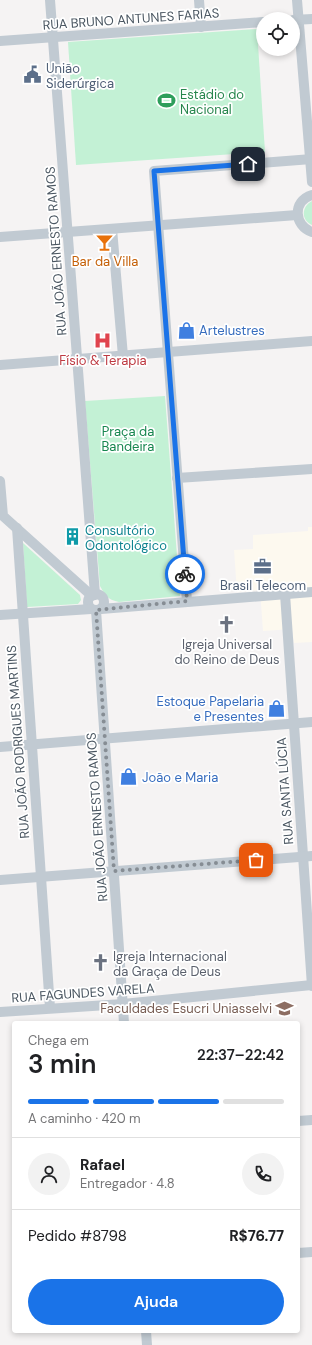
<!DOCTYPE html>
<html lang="pt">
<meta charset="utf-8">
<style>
body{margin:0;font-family:"DM Sans",sans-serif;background:#f2f2f2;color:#202124;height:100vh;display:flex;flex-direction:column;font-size:15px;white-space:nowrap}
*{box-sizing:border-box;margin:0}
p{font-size:13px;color:#757577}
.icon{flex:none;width:22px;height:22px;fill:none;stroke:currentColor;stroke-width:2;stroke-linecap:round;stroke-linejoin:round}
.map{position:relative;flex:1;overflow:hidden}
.sheet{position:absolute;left:12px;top:1021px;width:288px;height:312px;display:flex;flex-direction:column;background:#fff;border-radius:4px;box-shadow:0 2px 6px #0003}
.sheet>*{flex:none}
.controls{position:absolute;left:256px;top:12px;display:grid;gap:8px}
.controls a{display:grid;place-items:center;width:44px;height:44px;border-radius:50%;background:#fff;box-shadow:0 2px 6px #0003;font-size:20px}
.pin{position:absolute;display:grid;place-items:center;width:34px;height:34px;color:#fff;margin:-17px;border-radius:8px;box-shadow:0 2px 6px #0006}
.courier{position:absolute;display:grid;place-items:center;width:40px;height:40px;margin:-20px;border:3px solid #1a73e8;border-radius:50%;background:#fff;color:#222;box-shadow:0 1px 5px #0007}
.headline em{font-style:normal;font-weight:600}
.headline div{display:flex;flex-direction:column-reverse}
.headline{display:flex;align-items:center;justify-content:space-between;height:68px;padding:0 16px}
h1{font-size:26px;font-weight:600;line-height:30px}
.bar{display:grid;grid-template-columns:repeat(4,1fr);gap:6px 4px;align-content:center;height:48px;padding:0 16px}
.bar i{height:5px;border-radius:3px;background:#e0e0e0}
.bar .active{background:#1a73e8}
.bar p{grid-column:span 4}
.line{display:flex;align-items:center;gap:10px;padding:0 16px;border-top:1px solid #e0e0e0}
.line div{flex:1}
.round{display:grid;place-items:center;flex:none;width:42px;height:42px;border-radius:21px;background:#f2f2f2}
.primary-button{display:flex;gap:8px;margin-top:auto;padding:8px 16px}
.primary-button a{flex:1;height:46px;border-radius:24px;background:#1a73e8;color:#fff;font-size:16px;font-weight:600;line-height:46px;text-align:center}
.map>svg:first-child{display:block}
</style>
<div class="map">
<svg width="312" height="1345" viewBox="0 0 312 1345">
<rect width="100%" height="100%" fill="#f5f3f3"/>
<polygon fill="#fdf9ef" points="308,527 312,527 312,642 294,643 292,629 263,631 260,590 237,592 234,550 253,549 253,535 308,531"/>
<g fill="#c3f1d5">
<polygon points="257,29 265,152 76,165 68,42"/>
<path d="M312 201V225C301 220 301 207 312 201Z"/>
<path d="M165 396 180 596 119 602C108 600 105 595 100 586L85 401Z"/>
<polygon points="23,543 80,595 81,600 78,604 27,607"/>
</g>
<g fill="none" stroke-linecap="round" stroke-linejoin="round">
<g stroke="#c1cad2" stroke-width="10">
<polyline points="50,0 95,595"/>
<polyline points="199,0 201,27"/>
<polyline points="297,0 312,182"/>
<polyline points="293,20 312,19"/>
<polyline points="0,41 263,22"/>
<path d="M312 195C292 201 294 226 312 232"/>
<polyline points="112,229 123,356"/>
<polyline points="0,237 297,215"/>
<polyline points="0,365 312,341"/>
<polyline points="177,478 312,469"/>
<polyline points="0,481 3,516 92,596"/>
<polyline points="17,528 50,1008"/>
<polyline points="285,594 312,986"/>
<circle cx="96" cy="602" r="8"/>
<polyline points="187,601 154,171 312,159"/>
<polyline points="101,609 312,592"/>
<polyline points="96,610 124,1023"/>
<polyline points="0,615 91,609"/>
<polyline points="0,747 312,722"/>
<polyline points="0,880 312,856"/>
<polyline points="0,1012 123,1004 312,985"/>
<polyline points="298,1121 312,1120"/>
<polyline points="298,1253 312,1252"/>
<polyline points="146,1331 147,1345"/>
</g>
</g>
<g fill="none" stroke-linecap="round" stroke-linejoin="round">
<polyline stroke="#868d94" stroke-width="4" stroke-dasharray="0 7.2" points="185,574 187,601 96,610 114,871 256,860"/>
<polyline stroke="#1a73e8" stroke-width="5" points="185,574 154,171 248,164"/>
</g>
<defs>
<symbol id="civic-bare" viewBox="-9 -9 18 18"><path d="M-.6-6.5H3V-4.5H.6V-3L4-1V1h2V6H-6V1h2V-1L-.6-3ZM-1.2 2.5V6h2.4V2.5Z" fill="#5c6f8a" stroke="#fff" stroke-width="2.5" paint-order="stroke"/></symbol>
<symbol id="stadium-bare" viewBox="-9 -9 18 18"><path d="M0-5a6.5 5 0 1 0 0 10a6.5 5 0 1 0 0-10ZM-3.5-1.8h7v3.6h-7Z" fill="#2e9e5b" stroke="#fff" stroke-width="2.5" paint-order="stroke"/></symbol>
<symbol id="bar-bare" viewBox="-9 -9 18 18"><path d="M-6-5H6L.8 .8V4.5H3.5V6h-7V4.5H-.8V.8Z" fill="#e8710a" stroke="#fff" stroke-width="2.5" paint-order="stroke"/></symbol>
<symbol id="shop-bare" viewBox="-9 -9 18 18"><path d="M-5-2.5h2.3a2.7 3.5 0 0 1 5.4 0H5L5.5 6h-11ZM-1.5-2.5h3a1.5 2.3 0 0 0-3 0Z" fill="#3f7fe0" stroke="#fff" stroke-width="2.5" paint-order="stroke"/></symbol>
<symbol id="hospital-bare" viewBox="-9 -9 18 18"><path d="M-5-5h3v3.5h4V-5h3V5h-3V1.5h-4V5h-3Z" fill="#e0444e" stroke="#fff" stroke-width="2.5" paint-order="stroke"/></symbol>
<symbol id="building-bare" viewBox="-9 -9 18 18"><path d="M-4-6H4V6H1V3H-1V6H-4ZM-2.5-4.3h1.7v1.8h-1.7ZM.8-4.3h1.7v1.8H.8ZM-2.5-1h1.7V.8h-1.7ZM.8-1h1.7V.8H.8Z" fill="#0f9aa8" stroke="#fff" stroke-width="2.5" paint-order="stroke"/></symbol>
<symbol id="office-bare" viewBox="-9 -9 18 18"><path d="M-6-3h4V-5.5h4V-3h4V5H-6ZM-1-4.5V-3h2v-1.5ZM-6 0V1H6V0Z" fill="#5c6f8a" stroke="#fff" stroke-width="2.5" paint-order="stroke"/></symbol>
<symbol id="church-bare" viewBox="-9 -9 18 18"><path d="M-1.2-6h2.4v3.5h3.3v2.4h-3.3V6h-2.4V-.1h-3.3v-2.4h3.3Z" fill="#6b7280" stroke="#fff" stroke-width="2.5" paint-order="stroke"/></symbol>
<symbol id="university-bare" viewBox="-9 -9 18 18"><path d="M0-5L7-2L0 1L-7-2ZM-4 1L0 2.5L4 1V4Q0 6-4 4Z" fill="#8d6e63" stroke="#fff" stroke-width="2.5" paint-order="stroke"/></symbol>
</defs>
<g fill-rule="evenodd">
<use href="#civic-bare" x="20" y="62" width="25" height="25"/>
<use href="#stadium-bare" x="154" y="88" width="25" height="25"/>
<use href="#bar-bare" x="92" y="230" width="25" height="25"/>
<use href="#shop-bare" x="174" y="318" width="25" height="25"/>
<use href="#hospital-bare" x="90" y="328" width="25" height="25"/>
<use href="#building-bare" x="60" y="524" width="25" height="25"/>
<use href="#office-bare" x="250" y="554" width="25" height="25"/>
<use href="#church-bare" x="214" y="612" width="25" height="25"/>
<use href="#shop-bare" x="264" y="696" width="25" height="25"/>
<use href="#shop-bare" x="116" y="764" width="25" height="25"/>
<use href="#church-bare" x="88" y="950" width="25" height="25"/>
<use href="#university-bare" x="272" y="996" width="25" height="25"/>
</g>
<g text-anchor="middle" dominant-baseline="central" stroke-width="3.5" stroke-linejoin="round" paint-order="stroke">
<g font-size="13" fill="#4a5661" stroke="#fff">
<text transform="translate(131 19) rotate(-4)">RUA BRUNO ANTUNES FARIAS</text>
<text transform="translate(56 251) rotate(-94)">RUA JOÃO ERNESTO RAMOS</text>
<text transform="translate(18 742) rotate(-94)">RUA JOÃO RODRIGUES MARTINS</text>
<text transform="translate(285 791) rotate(-94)">RUA SANTA LÚCIA</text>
<text transform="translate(97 817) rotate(-94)">RUA JOÃO ERNESTO RAMOS</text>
<text transform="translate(83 993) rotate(-4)">RUA FAGUNDES VARELA</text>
</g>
<g font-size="13" fill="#4e5e75" stroke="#fff" text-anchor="start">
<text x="46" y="68">União<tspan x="46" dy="15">Siderúrgica</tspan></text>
<text x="263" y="585" text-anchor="middle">Brasil Telecom</text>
</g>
<g font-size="13" fill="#27864d" stroke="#fff" text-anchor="start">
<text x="180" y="94">Estádio do<tspan x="180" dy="15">Nacional</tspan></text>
</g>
<g font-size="13" fill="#c56008" stroke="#fff">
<text x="105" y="261">Bar da Villa</text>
</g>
<g font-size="13" fill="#366cbe" stroke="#fff" text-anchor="start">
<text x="199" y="330">Artelustres</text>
<text x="264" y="701" text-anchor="end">Estoque Papelaria<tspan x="264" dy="15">e Presentes</tspan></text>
<text x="142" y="777">João e Maria</text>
</g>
<g font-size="13" fill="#be3a42" stroke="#fff">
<text x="103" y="360">Físio &amp; Terapia</text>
</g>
<g font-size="13" fill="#17864f" stroke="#fff">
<text x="128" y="431">Praça da<tspan x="128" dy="15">Bandeira</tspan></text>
</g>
<g font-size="13" fill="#0d838f" stroke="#fff" text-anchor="start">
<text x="85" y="530">Consultório<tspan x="85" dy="15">Odontológico</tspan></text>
</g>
<g font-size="13" fill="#5b616d" stroke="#fff">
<text x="227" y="644">Igreja Universal<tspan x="227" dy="15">do Reino de Deus</tspan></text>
<text x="113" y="956" text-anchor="start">Igreja Internacional<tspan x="113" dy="15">da Graça de Deus</tspan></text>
</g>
<g font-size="13" fill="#785e54" stroke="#fff" text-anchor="end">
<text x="272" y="1008">Faculdades Esucri Uniasselvi</text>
</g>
</g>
</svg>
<div class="controls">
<a><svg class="icon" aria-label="locate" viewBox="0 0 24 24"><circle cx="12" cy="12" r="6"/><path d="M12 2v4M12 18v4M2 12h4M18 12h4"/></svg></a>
</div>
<div class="pin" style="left:256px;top:860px;background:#ea580c"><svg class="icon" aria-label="bag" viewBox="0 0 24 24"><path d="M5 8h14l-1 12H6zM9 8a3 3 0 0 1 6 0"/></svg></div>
<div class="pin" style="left:248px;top:164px;background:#1f2937"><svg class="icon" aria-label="home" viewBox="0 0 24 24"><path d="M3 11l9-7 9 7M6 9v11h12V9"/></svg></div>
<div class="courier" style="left:185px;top:574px"><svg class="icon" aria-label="bike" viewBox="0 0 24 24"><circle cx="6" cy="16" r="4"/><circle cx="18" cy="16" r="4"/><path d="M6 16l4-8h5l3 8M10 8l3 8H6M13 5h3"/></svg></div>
<section class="sheet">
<div class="headline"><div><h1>3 min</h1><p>Chega em</p></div><em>22:37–22:42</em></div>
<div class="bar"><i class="active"></i><i class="active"></i><i class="active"></i><i></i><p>A caminho · 420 m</p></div>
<div class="line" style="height:72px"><a class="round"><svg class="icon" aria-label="person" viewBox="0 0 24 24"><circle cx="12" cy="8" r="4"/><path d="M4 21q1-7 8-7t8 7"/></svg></a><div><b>Rafael</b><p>Entregador · 4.8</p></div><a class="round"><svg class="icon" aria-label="phone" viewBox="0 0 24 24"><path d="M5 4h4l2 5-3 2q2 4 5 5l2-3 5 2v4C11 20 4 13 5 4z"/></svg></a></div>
<div class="line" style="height:52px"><div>Pedido #8798</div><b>R$76.77</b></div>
<div class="primary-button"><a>Ajuda</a></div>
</section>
</div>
